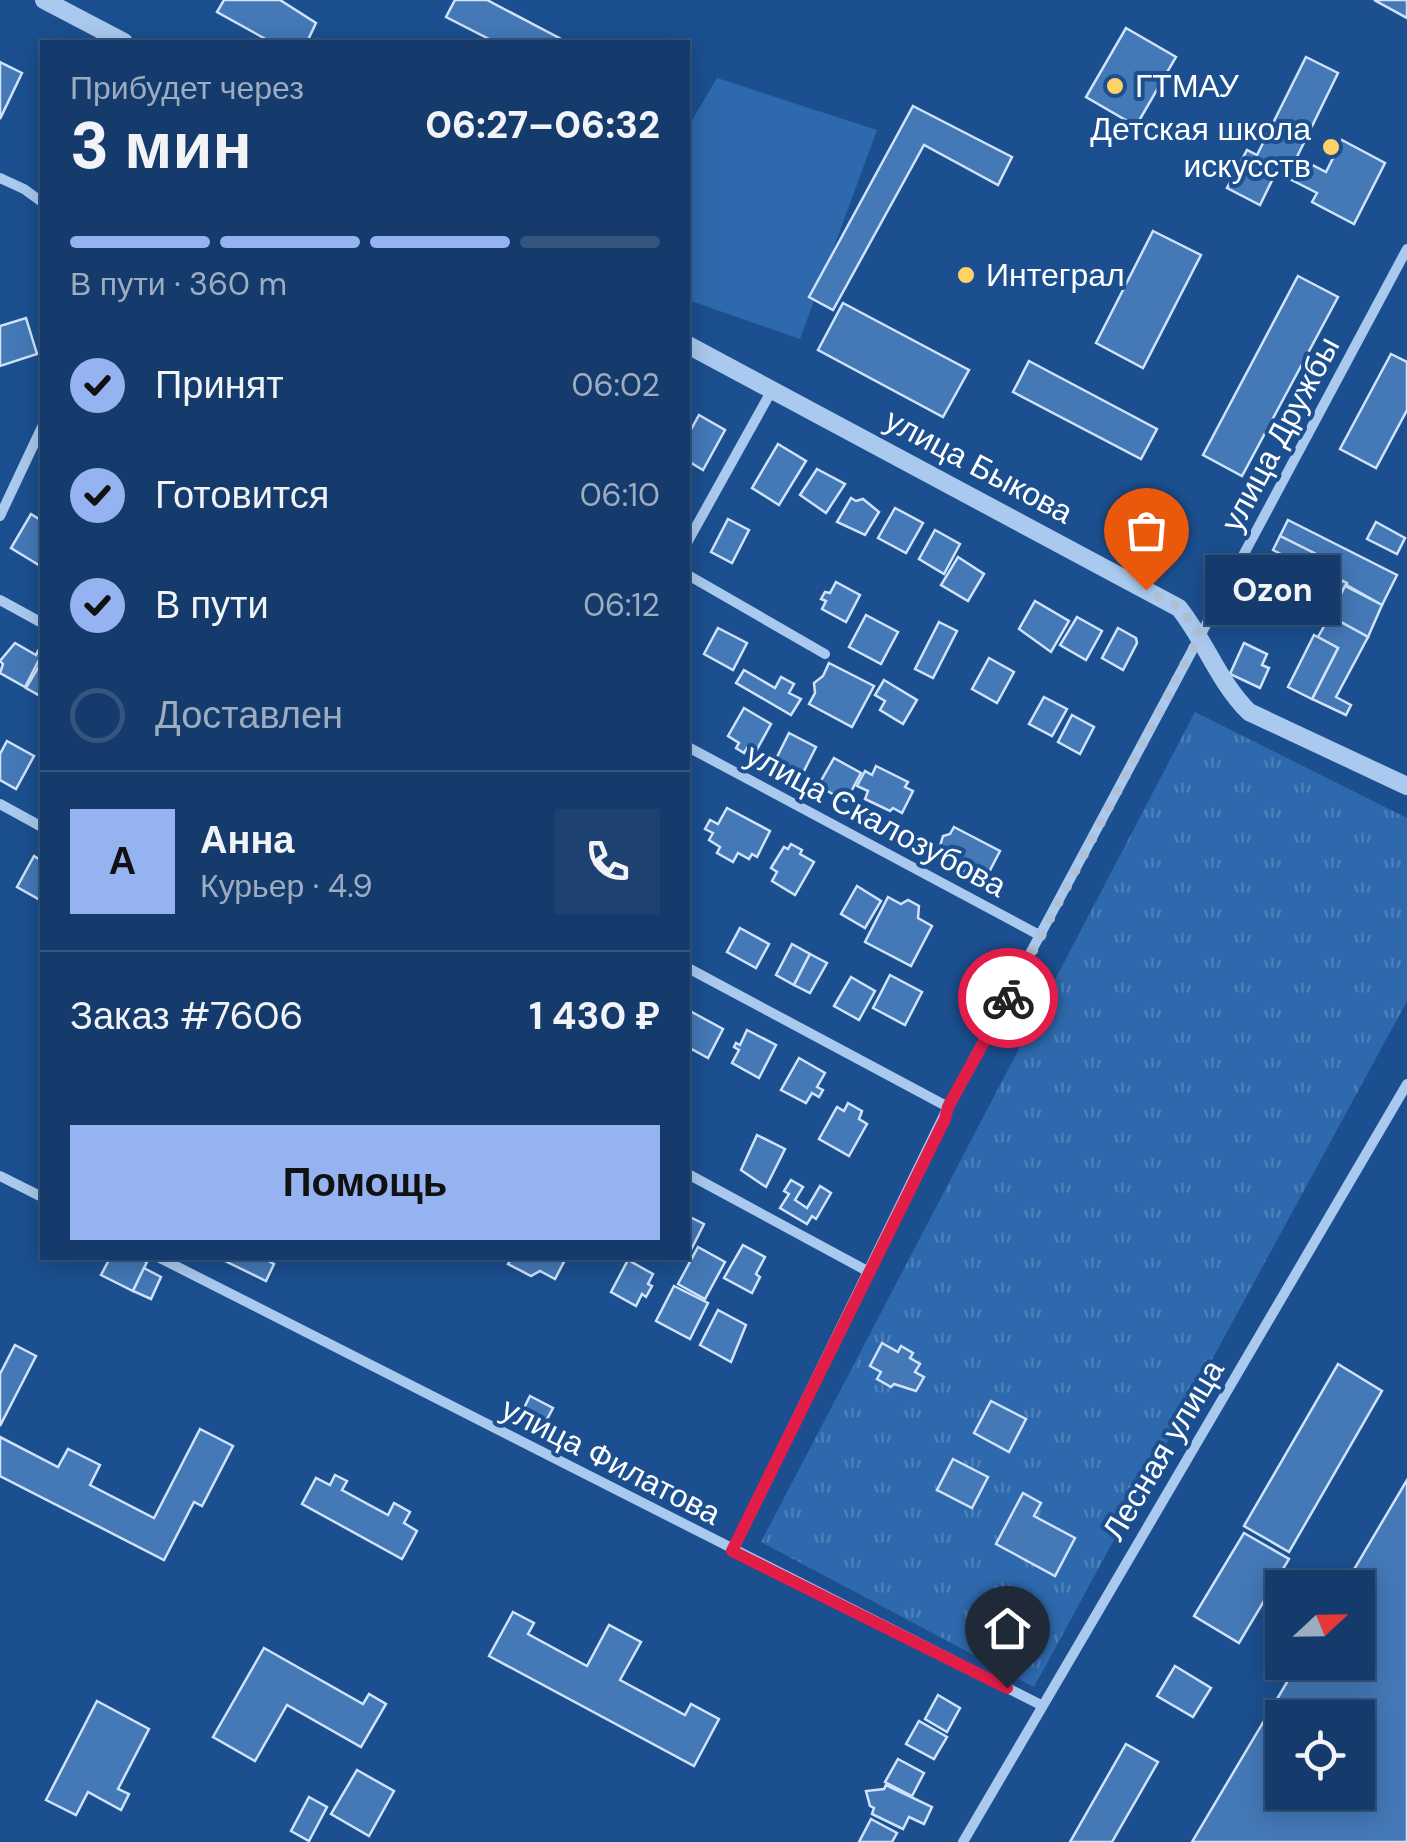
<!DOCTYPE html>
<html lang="ru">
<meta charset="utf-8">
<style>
body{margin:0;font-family:"DM Sans",sans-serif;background:#1d4271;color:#f1f3f6;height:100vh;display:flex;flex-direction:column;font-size:38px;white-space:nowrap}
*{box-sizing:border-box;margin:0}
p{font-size:32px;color:#9dadc1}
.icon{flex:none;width:55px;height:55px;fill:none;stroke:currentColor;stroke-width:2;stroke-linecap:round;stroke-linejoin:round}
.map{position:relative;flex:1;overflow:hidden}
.side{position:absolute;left:40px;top:40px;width:650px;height:1220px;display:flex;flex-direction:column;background:#143b6b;border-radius:0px;box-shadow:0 5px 25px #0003,0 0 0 2px #33557e}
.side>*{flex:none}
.needle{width:65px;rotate:68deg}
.controls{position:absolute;left:1265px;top:1570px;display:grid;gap:20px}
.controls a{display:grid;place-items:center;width:110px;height:110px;border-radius:0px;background:#143b6b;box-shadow:0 5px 25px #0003,0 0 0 2px #33557e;font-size:50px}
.pin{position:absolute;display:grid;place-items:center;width:85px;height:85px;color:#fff;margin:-102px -42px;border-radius:50% 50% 50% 0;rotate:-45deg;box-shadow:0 0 10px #0007}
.pin .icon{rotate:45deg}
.courier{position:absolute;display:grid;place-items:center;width:100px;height:100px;margin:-50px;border:8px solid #e11d48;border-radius:50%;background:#fff;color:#222;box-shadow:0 2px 12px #0007}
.bubble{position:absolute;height:70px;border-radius:0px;background:#143b6b;box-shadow:0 5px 25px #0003,0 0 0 2px #33557e;font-size:32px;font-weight:800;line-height:70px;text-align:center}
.overview em{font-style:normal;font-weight:800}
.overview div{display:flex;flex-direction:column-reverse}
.overview{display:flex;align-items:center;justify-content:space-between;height:170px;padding:0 30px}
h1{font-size:65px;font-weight:800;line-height:75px}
.bar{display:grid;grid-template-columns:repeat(4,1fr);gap:15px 10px;align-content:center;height:120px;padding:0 30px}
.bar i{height:12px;border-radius:8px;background:#33557e}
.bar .selected{background:#95b2f1}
.bar p{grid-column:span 4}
.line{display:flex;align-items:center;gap:25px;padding:0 30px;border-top:2px solid #33557e}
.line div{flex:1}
.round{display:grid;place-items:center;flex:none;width:105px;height:105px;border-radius:0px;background:#1d4271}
ol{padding:0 30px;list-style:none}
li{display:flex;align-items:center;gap:30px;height:110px}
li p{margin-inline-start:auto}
li .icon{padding:10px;border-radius:50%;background:#95b2f1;color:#111;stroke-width:4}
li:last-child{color:#9dadc1}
li i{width:55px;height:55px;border:5px solid #33557e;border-radius:50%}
.button{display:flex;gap:20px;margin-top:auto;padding:20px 30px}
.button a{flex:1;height:115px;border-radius:0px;background:#95b2f1;color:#111;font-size:40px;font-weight:800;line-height:115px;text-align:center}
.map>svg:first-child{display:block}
</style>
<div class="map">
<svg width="1407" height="1842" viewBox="0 0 1407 1842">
<defs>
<pattern id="park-tufts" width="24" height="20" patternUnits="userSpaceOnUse" patternTransform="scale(2.5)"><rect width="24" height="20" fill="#2e69ad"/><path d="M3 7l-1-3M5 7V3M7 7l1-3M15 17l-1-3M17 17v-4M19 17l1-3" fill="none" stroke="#4d80b9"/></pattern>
</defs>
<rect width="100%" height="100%" fill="#1b4f8f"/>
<polygon fill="#2e69ad" points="717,78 877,130 800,339 688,300 688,127"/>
<polygon fill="url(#park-tufts)" points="1195,712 1407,818 1407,1001 1034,1687 761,1542"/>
<g fill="#4478b7" stroke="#cfe3fa" stroke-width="2.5" fill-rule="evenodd">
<polygon points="224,0 280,0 316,23 307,42 271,42 217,12"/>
<polygon points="455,0 487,0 567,42 495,42 446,17"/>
<polygon points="1374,0 1407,0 1407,18"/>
<polygon points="1126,28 1176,57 1136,126 1086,97"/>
<polygon points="1306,57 1338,73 1293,165 1282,160 1260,205 1227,188 1247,150 1257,155"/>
<polygon points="0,62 22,73 0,119"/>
<polygon points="913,106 1012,157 998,185 924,145 833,310 809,297"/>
<polygon points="1342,140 1385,163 1354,224 1312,202 1317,193 1276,172 1282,160 1293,165 1297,157 1326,172"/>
<polygon points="1153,231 1201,255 1143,368 1096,343"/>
<polygon points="1298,276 1338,297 1242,476 1203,455"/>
<polygon points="843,303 969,370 943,417 818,350"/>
<polygon points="26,318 37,354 0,366 0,326"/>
<polygon points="1391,354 1407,362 1407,410 1376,468 1340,449"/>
<polygon points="1029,361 1157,429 1141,459 1013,392"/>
<polygon points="699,415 725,430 703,470 688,461 688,435"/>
<polygon points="778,444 806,461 779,505 752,488"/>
<polygon points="817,469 845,484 826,513 800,495"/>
<polygon points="851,498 856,501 863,499 879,512 865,535 837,522"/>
<polygon points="895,508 923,523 906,553 878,538"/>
<polygon points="31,514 42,521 42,567 11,548"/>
<polygon points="728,519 749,530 732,563 711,552"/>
<polygon points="1288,520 1397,575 1382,605 1322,571 1328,560 1280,536"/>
<polygon points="1376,522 1405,538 1397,554 1367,539"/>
<polygon points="935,530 960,544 944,574 919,559"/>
<polygon points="1280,536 1328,560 1322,571 1316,572 1273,550"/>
<polygon points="958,557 984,574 968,601 941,585"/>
<polygon points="1318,569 1347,583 1337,603 1308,589"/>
<polygon points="836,582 860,595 846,622 822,609 826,601 821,599 825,592 830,593"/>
<polygon points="1345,586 1382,605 1368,637 1330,616"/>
<polygon points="1308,589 1337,603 1325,624 1298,609"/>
<polygon points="1035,601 1069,621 1051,652 1019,629"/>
<polygon points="866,615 898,632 881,664 849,647"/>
<polygon points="1330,616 1368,637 1336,697 1351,705 1346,715 1312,699 1338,648 1318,637"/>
<polygon points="1077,617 1102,631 1086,660 1060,645"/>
<polygon points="939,622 957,631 933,678 915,669"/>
<polygon points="718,628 747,643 733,670 704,654"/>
<polygon points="1118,628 1136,638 1137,643 1123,670 1102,658"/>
<polygon points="1314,635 1338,648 1312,699 1288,687"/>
<polygon points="15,643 36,655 38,651 42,654 25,687 0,673 3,664 0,661"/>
<polygon points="1244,643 1267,654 1262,665 1269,668 1260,688 1230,674"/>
<polygon points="989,658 1014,672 997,703 972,689"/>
<polygon points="42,661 42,697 26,688"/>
<polygon points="829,663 874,686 852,727 809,704 815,693 814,683 823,676"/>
<polygon points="744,670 775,688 781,677 794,684 789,693 801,699 791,715 736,683"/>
<polygon points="884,680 917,700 903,724 880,710 885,701 875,695"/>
<polygon points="1044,697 1067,709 1052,736 1029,724"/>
<polygon points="744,708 771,724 755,753 747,748 744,753 736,748 739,743 728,736"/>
<polygon points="1072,715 1094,727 1080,754 1058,742"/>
<polygon points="789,733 816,747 802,775 775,761"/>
<polygon points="7,741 34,756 16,789 0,780 0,754"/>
<polygon points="834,758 861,773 846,801 818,786"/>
<polygon points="876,766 908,782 905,787 913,791 902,813 893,808 890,811 865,799 868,791 857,786 865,771 872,775"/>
<polygon points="727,808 770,831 757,857 752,854 749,859 738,853 733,862 717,853 720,847 709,840 713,833 705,829 710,820 718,824"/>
<polygon points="954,827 1000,851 986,878 969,869 964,872 955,868 955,861 938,853 943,836 950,834"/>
<polygon points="791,844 802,850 800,854 814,862 795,895 772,881 777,872 771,868 784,847 788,849"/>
<polygon points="34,856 42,861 42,901 17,887"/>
<polygon points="857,886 881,901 865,928 841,914"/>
<polygon points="888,897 901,904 908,900 919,906 918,918 932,926 911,966 865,942"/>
<polygon points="740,928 769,944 756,968 727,952"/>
<polygon points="792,944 810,954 794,985 776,975"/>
<polygon points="810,954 827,963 810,993 794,985"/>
<polygon points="890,975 922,992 905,1025 873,1008"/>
<polygon points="851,977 875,991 859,1020 834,1006"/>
<polygon points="690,1011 723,1029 708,1058 688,1047"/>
<polygon points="747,1030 776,1045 759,1078 732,1063 739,1050 734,1047 736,1043 740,1045"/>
<polygon points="799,1058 825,1073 817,1087 823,1090 819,1097 812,1093 806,1103 781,1090"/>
<polygon points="848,1103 862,1111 859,1119 867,1124 849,1156 819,1139 837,1107 844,1111"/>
<polygon points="757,1135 785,1149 766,1187 741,1170"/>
<polygon points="791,1180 803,1187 795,1200 807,1208 820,1186 831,1193 816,1219 812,1216 807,1224 780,1208 789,1194 784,1191"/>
<polygon points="688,1216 704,1224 691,1250 688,1248"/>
<polygon points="743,1245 765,1257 756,1274 760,1277 752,1293 724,1278"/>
<polygon points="698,1247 725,1262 705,1299 678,1284"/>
<polygon points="110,1258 138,1258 147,1262 133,1291 101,1275"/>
<polygon points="224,1258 263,1258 274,1264 266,1281 223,1260"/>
<polygon points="512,1258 566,1258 555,1279 540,1271 531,1276 508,1264"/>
<polygon points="628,1260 653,1274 648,1284 652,1286 646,1297 642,1294 636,1306 611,1292"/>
<polygon points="144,1268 161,1277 151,1299 133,1291"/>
<polygon points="674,1286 708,1303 690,1339 656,1321"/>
<polygon points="718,1310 746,1325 731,1362 700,1345"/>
<polygon points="882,1343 898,1352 901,1346 913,1353 910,1358 920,1364 915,1372 924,1377 916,1391 894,1384 891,1387 877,1379 881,1372 870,1366"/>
<polygon points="15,1345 36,1356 0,1426 0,1374"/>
<polygon points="1338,1364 1382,1391 1289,1552 1244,1526"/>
<polygon points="530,1396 553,1408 546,1421 523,1410"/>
<polygon points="991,1401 1026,1419 1009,1452 974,1433"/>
<polygon points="200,1429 233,1446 202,1506 194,1502 164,1560 0,1476 0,1437 58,1467 68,1449 100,1465 90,1485 154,1518"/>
<polygon points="953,1459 988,1477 972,1508 937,1490"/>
<polygon points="335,1475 347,1481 342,1490 388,1515 394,1503 410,1512 404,1523 417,1531 402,1559 302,1504 316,1478 330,1485"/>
<path d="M1407 1480V1842H1192L1299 1662H1358V1588H1343ZM1282 1718H1358V1792H1282Z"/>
<polygon points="1023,1493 1041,1503 1034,1516 1075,1538 1055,1576 996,1544"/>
<polygon points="1244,1533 1289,1559 1239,1643 1194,1616"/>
<polygon points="513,1612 534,1623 528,1634 587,1666 609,1625 641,1642 620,1680 685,1715 691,1704 719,1719 694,1766 489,1656"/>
<polygon points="264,1648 363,1704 369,1694 386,1704 361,1747 287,1705 255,1761 213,1737"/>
<polygon points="1175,1666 1211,1688 1193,1717 1157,1696"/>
<polygon points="938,1695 960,1708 947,1732 925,1719"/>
<polygon points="97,1701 149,1729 118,1789 129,1794 121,1810 88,1792 76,1815 46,1800"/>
<polygon points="919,1721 947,1737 934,1759 906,1744"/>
<polygon points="1126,1744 1158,1762 1112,1842 1070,1842"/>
<polygon points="898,1759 924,1773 912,1796 885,1782"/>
<polygon points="357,1770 394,1791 369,1836 331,1814"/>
<polygon points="886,1785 932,1807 924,1824 909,1817 903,1829 872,1814 874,1808 870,1806 866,1791 884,1789"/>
<polygon points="309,1797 327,1807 309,1841 291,1831"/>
<polygon points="871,1819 897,1833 892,1842 859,1842"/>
</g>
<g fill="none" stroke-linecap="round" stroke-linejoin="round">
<g stroke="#a9c9ee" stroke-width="10">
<polyline points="0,178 24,189 42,202"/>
<polyline points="0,516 42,427"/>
<polyline points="688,541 772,390"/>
<polyline points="688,575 825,654"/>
<polyline points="0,600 42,623"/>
<polyline points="688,747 1041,936"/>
<polyline points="0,804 42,827"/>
<polyline points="688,968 948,1107"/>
<polyline points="688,1174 869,1272"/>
<polyline points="0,1176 42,1197"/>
<polyline points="160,1258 1041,1705"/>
<polyline points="732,1551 948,1107 1407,249"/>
<polyline points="963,1842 1407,1084"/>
</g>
<g stroke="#a9c9ee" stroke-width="18">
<polyline points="44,0 124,42"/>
<path d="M688 345 1179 608C1206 642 1218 681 1249 712L1407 786"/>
</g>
</g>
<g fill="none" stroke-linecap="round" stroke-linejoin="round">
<polyline stroke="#afc1d8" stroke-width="10" stroke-dasharray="0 18" points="1008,998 1200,635 1180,608 1146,590"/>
<polyline stroke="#e11d48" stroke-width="12" points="1007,1688 732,1551 945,1119 948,1107 1008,998"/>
</g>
<g fill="#ffd166" stroke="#1b4f8f" stroke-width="4">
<circle cx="1115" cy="86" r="10"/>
<circle cx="1331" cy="147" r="10"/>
<circle cx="966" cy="275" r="10"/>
</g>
<g text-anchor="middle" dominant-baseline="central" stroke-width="8" stroke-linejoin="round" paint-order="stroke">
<g font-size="32" fill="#fff" stroke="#1b4f8f" text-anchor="start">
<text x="1135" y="86">ГТМАУ</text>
<text x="1311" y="129" text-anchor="end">Детская школа<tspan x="1311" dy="37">искусств</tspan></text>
<text x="986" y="275">Интеграл</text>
</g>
<g font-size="32" fill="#fff" stroke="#1b4f8f">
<text transform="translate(1280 434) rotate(-62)">улица Дружбы</text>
<text transform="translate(979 466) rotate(28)">улица Быкова</text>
<text transform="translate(876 820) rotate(28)">улица Скалозубова</text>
<text transform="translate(1163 1450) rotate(-59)">Лесная улица</text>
<text transform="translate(611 1461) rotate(27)">улица Филатова</text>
</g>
</g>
</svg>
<div class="controls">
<a><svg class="needle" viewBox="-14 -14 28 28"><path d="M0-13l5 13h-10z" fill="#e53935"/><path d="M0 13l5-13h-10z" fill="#9dadc1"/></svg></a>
<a><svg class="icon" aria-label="locate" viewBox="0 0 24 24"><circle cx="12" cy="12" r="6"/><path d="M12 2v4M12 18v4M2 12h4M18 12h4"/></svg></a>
</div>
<div class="pin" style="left:1146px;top:590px;background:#ea580c"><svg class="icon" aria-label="bag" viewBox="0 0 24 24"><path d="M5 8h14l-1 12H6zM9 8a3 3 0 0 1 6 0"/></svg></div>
<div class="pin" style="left:1007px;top:1688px;background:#1f2937"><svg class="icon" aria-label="home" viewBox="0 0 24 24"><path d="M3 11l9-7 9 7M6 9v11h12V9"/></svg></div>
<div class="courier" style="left:1008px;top:998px"><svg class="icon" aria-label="bike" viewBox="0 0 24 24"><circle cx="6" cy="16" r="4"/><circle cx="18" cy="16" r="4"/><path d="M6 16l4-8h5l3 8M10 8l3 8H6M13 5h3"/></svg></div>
<div class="bubble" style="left:1205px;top:555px;width:135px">Ozon</div>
<section class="side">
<div class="overview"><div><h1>3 мин</h1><p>Прибудет через</p></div><em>06:27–06:32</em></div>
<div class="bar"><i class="selected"></i><i class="selected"></i><i class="selected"></i><i></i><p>В пути · 360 m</p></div>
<ol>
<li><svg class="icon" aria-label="check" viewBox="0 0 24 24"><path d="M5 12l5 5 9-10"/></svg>Принят<p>06:02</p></li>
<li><svg class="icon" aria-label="check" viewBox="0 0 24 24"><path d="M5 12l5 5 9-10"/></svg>Готовится<p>06:10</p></li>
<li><svg class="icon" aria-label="check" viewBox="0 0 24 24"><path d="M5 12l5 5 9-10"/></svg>В пути<p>06:12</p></li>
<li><i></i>Доставлен</li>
</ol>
<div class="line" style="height:180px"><b class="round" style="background:#95b2f1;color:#111">А</b><div><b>Анна</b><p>Курьер · 4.9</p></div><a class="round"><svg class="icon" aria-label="phone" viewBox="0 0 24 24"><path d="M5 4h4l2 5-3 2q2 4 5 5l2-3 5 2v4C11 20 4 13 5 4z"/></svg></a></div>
<div class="line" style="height:130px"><div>Заказ #7606</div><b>1 430 ₽</b></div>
<div class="button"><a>Помощь</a></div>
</section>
</div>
